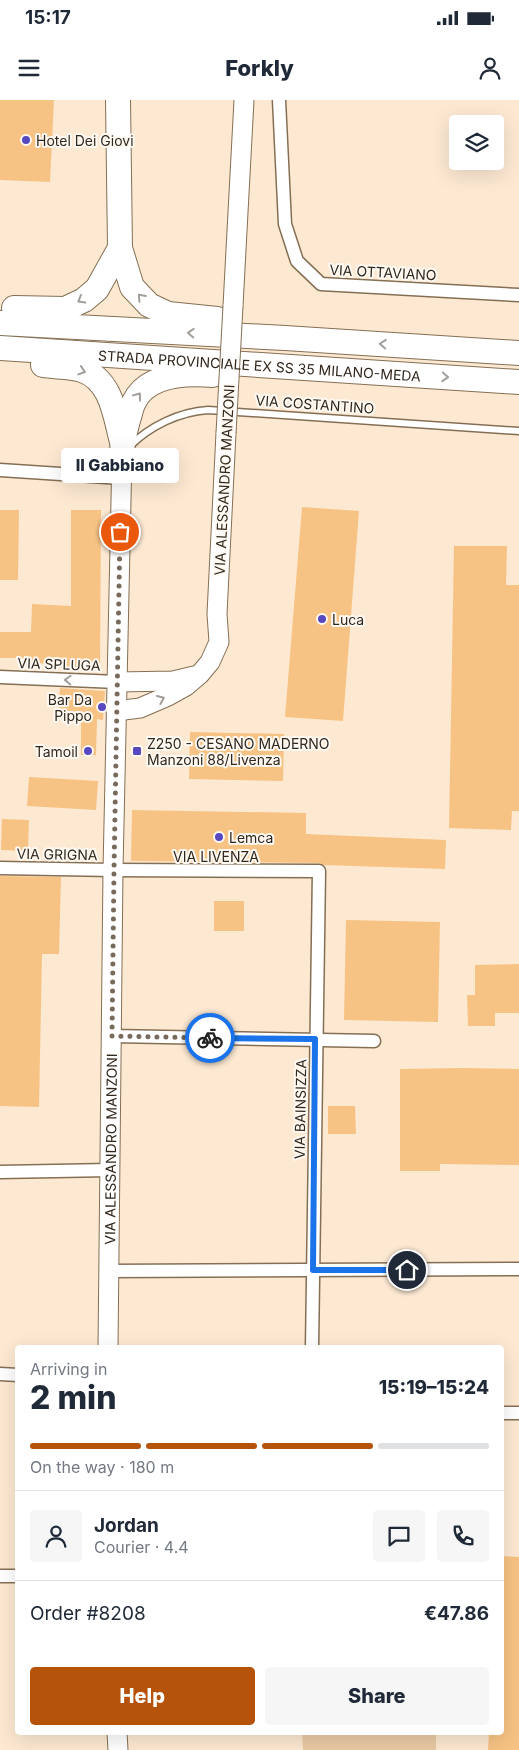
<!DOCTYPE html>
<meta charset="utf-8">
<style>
body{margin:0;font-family:Inter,sans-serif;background:#f6f6f7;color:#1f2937;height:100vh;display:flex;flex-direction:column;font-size:19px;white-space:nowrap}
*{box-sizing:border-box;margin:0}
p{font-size:16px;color:#747a83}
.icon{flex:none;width:28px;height:28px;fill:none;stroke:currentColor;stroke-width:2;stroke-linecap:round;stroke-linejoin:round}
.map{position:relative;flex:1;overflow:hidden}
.drawer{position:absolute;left:15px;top:1245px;width:489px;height:390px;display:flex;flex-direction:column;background:#fff;border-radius:5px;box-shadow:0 5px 20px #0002}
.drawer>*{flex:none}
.buttons{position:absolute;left:449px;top:15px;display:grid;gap:10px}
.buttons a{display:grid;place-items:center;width:55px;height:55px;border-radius:5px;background:#fff;box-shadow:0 5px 20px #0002;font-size:25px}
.pin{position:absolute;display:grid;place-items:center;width:42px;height:42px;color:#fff;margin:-21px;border:2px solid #fff;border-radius:50%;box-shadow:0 1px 5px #0007}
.courier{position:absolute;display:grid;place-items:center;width:50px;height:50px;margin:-25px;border:4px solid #1a73e8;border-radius:50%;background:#fff;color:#222;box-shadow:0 1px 6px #0007}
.bubble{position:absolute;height:35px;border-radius:5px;background:#fff;box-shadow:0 5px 20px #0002;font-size:16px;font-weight:800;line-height:35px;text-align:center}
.head em{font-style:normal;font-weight:800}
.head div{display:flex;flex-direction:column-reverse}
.head{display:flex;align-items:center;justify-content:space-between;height:85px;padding:0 15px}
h1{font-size:32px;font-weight:800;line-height:38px}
.bar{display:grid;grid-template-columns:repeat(4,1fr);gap:8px 5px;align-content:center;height:60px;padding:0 15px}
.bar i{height:6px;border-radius:4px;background:#e0e1e3}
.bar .active{background:#b45309}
.bar p{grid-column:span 4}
.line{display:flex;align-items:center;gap:12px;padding:0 15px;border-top:1px solid #e0e1e3}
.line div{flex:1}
.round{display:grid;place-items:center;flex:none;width:52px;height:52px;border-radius:5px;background:#f6f6f7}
.cta{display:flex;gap:10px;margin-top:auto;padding:10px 15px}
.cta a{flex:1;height:58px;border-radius:5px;background:#b45309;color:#fff;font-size:20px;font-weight:800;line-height:58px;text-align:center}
.cta a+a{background:#f6f6f7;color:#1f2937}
.status{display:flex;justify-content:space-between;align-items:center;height:35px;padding:0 25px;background:#fff;direction:ltr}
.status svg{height:14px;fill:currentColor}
header{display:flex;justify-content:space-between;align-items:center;height:65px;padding:0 15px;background:#fff;font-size:22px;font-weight:800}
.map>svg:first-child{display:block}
</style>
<div class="status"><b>15:17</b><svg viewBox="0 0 49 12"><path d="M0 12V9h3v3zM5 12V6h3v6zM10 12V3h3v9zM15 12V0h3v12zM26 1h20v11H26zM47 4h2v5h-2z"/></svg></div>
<header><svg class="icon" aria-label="menu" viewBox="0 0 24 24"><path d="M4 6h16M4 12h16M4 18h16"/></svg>Forkly<svg class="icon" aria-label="person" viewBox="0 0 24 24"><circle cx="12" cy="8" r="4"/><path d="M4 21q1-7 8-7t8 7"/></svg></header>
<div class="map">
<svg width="519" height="1650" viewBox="0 0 519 1650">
<rect width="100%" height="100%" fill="#fde9d2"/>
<polygon fill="#eacaa4" points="302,1633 436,1633 436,1650 303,1650"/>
<g fill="#f7c384">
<polygon points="0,0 54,0 50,82 0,80"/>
<polygon points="302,407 359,411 343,621 285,617"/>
<polygon points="0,410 19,410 18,480 0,480"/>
<polygon points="71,410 101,410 100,567 61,567 61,564 30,563 30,558 0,558 0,532 31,532 32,504 71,506"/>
<polygon points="454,446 507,446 506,485 519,485 519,711 512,711 511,730 449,728"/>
<polygon points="60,588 105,591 103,620 97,619 96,655 81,655 81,618 58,617"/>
<polygon points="190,632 284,634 283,681 189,679"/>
<polygon points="29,677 98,681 96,710 27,706"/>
<polygon points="132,710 306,713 306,734 446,740 445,769 324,765 319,763 131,761"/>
<polygon points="2,719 29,720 28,751 1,750"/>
<polygon points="0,776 61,777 59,854 42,854 39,1007 0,1006"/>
<rect x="214" y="801" width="30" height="30"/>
<polygon points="346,820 440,822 438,922 344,920"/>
<polygon points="519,864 519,913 495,913 495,926 468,926 467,895 475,895 475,865"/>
<polygon points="463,968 519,969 519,1065 440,1064 440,1071 400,1071 400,969"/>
<polygon points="328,1006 355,1006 356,1034 328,1034"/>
<polygon points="501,1456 519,1457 519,1650 488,1650 489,1632 501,1632"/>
</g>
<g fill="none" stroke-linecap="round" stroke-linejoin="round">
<defs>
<path id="lane" d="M130 346C150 326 179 312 208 310L519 331"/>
<g id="street">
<polyline points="279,0 285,124 297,161 321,184 519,195"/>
<polyline points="0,370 121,378"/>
<polyline points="0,577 117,582"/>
<polyline points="0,768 113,770 319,771 312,1248"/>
<polyline points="112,936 374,941"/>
<polyline points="0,1072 110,1070"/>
<polyline points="110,1171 519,1169"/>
<polyline points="0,1274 18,1275"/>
<polyline points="501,1313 519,1313"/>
<polyline points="0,1476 18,1476"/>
</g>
<g id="secondary">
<polyline points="233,206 244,0"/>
<polyline points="117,582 173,581 194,576"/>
<polyline points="116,611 140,608 168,596 186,586 200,574 210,562 219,542 217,514 226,333"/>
<path id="s1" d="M108 1248 113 770 122 354"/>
<polyline points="117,1632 118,1650"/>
</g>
<g id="highway">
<polyline points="118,0 120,148 132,187 149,205 168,214 217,219"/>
<polyline points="14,208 65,209 84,200 97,189 120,148"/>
<polyline points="0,223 285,238 519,253"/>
<path id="s2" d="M0 248 519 282"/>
<path d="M43 265C55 267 70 266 82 270 112 280 115 316 122 342"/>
<path d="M122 354C122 342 125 332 128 320 130 315 131 307 134 302 147 274 186 273 213 275"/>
</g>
</defs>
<use href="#lane" stroke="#856f54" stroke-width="9"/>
<use href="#street" stroke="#856f54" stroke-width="15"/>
<use href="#secondary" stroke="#856f54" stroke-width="21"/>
<use href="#highway" stroke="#856f54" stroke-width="26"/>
<use href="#lane" stroke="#fff" stroke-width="6"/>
<use href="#street" stroke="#fff" stroke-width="12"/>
<use href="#secondary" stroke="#fff" stroke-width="19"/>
<use href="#highway" stroke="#fff" stroke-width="24"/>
<defs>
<polyline id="secondary-bridge" points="226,333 233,206"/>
</defs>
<use href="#secondary-bridge" stroke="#856f54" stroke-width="21" stroke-linecap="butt"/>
<use href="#secondary-bridge" stroke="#fff" stroke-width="19"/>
</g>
<defs><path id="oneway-chevron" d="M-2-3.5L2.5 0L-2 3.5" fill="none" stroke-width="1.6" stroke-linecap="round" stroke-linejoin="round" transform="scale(1.25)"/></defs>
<g stroke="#a29e99">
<use href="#oneway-chevron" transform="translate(141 197) rotate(-132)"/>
<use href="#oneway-chevron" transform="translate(81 200) rotate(150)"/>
<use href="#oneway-chevron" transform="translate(191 233) rotate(-177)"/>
<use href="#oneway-chevron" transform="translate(383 244) rotate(-176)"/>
<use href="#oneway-chevron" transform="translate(82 271) rotate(18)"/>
<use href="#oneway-chevron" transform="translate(445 277) rotate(4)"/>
<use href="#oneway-chevron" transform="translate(138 296) rotate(-53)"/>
<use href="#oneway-chevron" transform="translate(68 580) rotate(-178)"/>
<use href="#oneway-chevron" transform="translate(161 599) rotate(-23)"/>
</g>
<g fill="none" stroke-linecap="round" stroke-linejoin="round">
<polyline stroke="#786b5c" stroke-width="5" stroke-dasharray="0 9" points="120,432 114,770 112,936 210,938"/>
<polyline stroke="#1a73e8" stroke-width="6" points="210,938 315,939 313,1170 407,1170"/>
</g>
<g fill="#5748c0" stroke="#fef9f3" stroke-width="2">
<circle cx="26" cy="40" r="5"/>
<circle cx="322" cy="519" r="5"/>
<circle cx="102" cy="607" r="5"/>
<circle cx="88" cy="651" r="5"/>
<rect x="132" y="646" width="10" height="10" rx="2.5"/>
<circle cx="219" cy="737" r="5"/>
</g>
<g text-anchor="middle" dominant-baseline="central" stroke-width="4" stroke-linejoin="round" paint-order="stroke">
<g font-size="14" fill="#31271c" stroke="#fef9f3" text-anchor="start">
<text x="36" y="40">Hotel Dei Giovi</text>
<text x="332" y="519">Luca</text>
<text x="92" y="599" text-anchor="end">Bar Da<tspan x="92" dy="16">Pippo</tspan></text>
<text x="147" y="643">Z250 - CESANO MADERNO<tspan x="147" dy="16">Manzoni 88/Livenza</tspan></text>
<text x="78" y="651" text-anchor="end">Tamoil</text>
<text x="229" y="737">Lemca</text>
</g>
<g font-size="14" fill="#31271c" stroke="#fef9f3">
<text transform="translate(383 172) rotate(3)">VIA OTTAVIANO</text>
<text stroke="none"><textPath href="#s2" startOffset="260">STRADA PROVINCIALE EX SS 35 MILANO-MEDA</textPath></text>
<text transform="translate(315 304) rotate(4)">VIA COSTANTINO</text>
<text transform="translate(224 380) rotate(-87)">VIA ALESSANDRO MANZONI</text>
<text transform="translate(59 564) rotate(2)">VIA SPLUGA</text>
<text transform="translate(57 754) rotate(1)">VIA GRIGNA</text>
<text x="216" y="756">VIA LIVENZA</text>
<text transform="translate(300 1009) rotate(-89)">VIA BAINSIZZA</text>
<text stroke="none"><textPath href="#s1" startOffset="199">VIA ALESSANDRO MANZONI</textPath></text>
</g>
</g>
</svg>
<div class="buttons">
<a><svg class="icon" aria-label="layers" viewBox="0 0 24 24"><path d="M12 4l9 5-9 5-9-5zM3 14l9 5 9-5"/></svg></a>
</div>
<div class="pin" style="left:120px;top:432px;background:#ea580c"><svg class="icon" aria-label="bag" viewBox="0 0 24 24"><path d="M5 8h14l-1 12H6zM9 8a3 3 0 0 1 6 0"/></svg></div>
<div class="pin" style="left:407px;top:1170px;background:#1f2937"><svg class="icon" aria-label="home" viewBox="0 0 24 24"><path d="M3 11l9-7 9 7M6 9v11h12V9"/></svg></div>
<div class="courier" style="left:210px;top:938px"><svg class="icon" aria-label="bike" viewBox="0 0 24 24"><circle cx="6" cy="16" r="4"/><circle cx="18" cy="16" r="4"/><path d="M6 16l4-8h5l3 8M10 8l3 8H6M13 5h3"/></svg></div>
<div class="bubble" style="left:61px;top:348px;width:118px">Il Gabbiano</div>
<section class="drawer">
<div class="head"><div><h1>2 min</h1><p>Arriving in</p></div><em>15:19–15:24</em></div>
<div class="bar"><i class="active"></i><i class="active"></i><i class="active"></i><i></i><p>On the way · 180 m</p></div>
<div class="line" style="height:90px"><a class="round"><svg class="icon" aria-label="person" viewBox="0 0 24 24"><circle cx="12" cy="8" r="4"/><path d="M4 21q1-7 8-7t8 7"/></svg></a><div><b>Jordan</b><p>Courier · 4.4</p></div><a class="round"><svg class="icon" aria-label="chat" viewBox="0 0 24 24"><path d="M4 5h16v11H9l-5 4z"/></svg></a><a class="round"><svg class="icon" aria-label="phone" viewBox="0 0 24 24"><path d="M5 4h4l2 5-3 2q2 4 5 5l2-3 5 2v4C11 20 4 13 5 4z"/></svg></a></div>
<div class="line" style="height:65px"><div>Order #8208</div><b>€47.86</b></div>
<div class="cta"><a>Help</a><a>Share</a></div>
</section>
</div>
